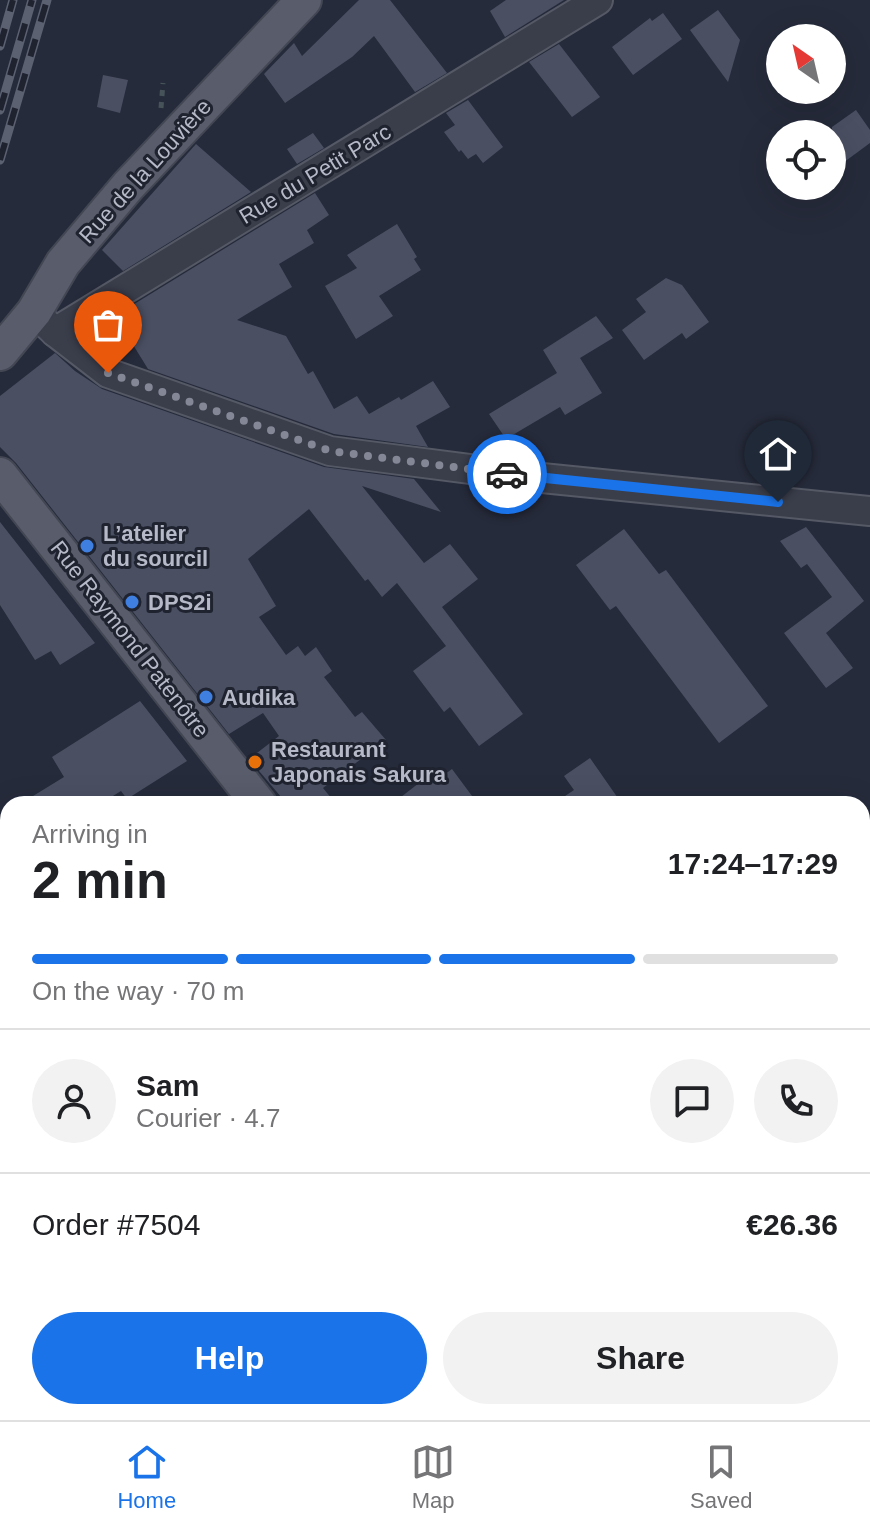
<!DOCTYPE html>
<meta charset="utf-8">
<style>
body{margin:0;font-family:Arial,sans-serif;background:#f2f2f2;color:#202124;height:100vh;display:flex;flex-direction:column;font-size:30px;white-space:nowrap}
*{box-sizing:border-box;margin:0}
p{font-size:26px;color:#757577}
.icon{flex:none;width:44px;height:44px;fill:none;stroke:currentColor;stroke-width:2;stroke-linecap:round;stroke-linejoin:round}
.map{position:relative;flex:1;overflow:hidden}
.side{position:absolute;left:0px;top:796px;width:870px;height:624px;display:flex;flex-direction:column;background:#fff;border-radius:24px 24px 0 0;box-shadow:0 8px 32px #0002}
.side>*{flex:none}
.needle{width:52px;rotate:326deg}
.buttons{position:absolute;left:766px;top:24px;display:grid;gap:16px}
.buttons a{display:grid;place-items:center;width:80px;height:80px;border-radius:50%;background:#fff;box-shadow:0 8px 32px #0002;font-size:40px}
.pin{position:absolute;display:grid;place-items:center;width:68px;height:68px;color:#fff;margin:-82px -34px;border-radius:50% 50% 50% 0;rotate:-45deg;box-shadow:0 0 8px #0007}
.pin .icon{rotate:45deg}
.courier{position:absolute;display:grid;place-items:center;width:80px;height:80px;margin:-40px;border:6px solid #1a73e8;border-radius:50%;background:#fff;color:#222;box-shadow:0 2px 10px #0007}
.overview em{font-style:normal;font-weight:700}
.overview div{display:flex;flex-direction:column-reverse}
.overview{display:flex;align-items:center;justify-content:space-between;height:136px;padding:0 32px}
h1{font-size:52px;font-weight:700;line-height:60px}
.bar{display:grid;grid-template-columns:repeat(4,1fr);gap:12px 8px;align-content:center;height:96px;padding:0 32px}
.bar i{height:10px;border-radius:6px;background:#e0e0e0}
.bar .current{background:#1a73e8}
.bar p{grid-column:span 4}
.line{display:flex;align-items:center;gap:20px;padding:0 32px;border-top:2px solid #e0e0e0}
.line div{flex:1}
.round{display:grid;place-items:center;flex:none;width:84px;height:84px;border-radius:42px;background:#f2f2f2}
.primary-button{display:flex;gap:16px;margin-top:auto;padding:16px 32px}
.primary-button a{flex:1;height:92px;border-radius:48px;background:#1a73e8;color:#fff;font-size:32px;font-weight:700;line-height:92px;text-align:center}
.primary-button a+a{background:#f2f2f2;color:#202124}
.dock{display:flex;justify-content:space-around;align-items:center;height:112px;border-top:2px solid #e0e0e0;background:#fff;font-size:22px;color:#757577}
.dock a{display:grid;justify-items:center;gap:4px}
.dock .current{color:#1a73e8}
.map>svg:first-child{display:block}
</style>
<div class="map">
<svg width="870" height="1420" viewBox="0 0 870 1420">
<rect width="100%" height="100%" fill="#262b3b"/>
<g fill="#4a4f62">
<polygon points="359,0 390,0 447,73 415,92 374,36 352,57 285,103 264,74 294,43 302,56"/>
<polygon points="506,0 564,0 505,37 490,11"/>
<polygon points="718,10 740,40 728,82 690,30"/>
<polygon points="663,13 682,39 633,75 612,47 650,18 652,21"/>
<polygon points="559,44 600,97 572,117 529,62"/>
<polygon points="103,75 128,80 120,113 97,107"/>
<polygon points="468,100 503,147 483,163 476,154 468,159 461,150 459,152 444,132 455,125 446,113"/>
<polygon points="856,110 870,130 870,143 832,171 832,127"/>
<polygon points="313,133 324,148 297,164 287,149"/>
<polygon points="196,144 251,192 123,271 102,250"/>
<polygon points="315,193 329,215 307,230 314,243 279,264 292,287 237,320 286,336 308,374 313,371 334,409 357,396 369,414 399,397 401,400 433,381 450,407 416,426 428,447 334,434 148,369 127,335 129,333 118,314"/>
<polygon points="397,224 417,257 414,259 421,270 379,296 393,316 356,339 325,286 357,268 347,255"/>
<polygon points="666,278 682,285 709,322 686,339 682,333 644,360 622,330 646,312 636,299"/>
<polygon points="596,316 613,338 580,358 602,393 565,415 560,407 506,439 489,414 557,373 543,350"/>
<polygon points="55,353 75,371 102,389 324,467 414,479 441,512 362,486 424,563 450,544 478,579 442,607 523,714 479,746 450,707 444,712 413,671 446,646 397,583 382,597 368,579 365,581 309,509 248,559 276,606 259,617 286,655 298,646 305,656 316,647 332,671 324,677 355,717 362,712 386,740 323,788 336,804 287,804 249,759 279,736 263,713 229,734 16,463 0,447 0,396"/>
<polygon points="0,522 95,643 60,665 51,651 35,660 0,605"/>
<polygon points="806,527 864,601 826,633 853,668 826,688 784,633 832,597 807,564 801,568 780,541"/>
<polygon points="624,529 659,574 666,570 768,706 719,743 616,606 610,610 576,565"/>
<polygon points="140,701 187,761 127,799 121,791 100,804 20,804 64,777 52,757"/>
<polygon points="590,758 622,804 553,804 574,790 564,776"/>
<polygon points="452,769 478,804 392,804 428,776 433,783"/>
</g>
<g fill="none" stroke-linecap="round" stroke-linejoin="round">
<defs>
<g id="minor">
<polyline points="34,312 55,332 108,373 330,451 532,477 870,511"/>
<polyline points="55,332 598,0"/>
<polyline points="862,1019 870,1011"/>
<polyline points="862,1201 870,1194"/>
<polyline points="862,1305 870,1317"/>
<polyline points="513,1420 536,1412"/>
</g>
<g id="major">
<polyline points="0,353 34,312 63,263 128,186 304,0"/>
<polyline points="0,475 259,804"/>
<polyline points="684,1412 686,1420"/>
</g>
</defs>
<use href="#minor" stroke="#555966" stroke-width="32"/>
<use href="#major" stroke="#434754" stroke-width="38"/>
<polyline stroke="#465359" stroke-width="5" stroke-dasharray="6 6" stroke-linecap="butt" points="161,108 163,83"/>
<use href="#minor" stroke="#3a3e4b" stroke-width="28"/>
<use href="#major" stroke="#585c6b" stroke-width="34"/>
<defs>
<g id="rail">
<polyline points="0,46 13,0"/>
<polyline points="0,110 32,0"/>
<polyline points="0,160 47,0"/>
</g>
</defs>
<use href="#rail" stroke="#5c6172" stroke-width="9"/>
<use href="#rail" stroke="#1f2330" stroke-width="6" stroke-dasharray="18" stroke-linecap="butt"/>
</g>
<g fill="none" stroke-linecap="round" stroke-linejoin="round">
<polyline stroke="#848796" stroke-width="8" stroke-dasharray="0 14.4" points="108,373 330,451 507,474"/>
<polyline stroke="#1a73e8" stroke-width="10" points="507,474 778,502"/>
</g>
<g fill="#3f7fe0" stroke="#1f2330" stroke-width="3">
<circle cx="87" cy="546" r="8"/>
<circle cx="132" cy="602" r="8"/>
<circle cx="206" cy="697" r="8"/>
</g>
<circle fill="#e8710a" stroke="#1f2330" stroke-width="3" cx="255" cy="762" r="8"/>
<g text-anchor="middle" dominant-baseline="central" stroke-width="6" stroke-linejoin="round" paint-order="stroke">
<g font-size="22" fill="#b6b9c7" stroke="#1f2330">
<text transform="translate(145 171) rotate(-48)">Rue de la Louvière</text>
<text transform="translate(315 174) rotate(-31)">Rue du Petit Parc</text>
<text transform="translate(130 639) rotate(52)">Rue Raymond Patenôtre</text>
</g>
<g font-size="22" font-weight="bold" fill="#b6b9c7" stroke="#1f2330" text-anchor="start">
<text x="103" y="533">L’atelier<tspan x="103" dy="25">du sourcil</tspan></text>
<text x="148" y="602">DPS2i</text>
<text x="222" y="697">Audika</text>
<text x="271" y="749">Restaurant<tspan x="271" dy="25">Japonais Sakura</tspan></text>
</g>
</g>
</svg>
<div class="buttons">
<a><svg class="needle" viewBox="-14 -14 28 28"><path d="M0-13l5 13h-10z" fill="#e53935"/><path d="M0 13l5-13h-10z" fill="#757577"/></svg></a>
<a><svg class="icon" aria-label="locate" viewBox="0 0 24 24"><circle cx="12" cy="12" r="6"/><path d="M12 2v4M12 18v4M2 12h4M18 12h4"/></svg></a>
</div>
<div class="pin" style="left:108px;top:373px;background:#ea580c"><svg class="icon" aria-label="bag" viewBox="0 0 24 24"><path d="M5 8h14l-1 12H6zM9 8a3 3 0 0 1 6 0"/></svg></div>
<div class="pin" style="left:778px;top:502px;background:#1f2937"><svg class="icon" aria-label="home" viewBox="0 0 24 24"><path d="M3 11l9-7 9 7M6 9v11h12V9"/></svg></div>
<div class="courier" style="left:507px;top:474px"><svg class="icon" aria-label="car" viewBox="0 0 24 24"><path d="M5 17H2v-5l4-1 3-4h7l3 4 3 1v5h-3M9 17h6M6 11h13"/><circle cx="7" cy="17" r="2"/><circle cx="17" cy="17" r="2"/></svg></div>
<section class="side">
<div class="overview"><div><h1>2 min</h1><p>Arriving in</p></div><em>17:24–17:29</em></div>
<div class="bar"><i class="current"></i><i class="current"></i><i class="current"></i><i></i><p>On the way · 70 m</p></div>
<div class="line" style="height:144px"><a class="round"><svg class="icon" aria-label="person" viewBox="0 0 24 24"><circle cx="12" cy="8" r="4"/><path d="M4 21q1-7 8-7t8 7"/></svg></a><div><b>Sam</b><p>Courier · 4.7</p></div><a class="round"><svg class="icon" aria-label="chat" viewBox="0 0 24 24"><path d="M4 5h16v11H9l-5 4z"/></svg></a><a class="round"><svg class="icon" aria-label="phone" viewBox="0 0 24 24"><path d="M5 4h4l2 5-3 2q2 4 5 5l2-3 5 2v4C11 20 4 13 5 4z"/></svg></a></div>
<div class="line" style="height:104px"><div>Order #7504</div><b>€26.36</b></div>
<div class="primary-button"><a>Help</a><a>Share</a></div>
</section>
</div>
<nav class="dock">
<a class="current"><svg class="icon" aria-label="home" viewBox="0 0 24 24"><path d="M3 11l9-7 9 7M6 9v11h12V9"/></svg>Home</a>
<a><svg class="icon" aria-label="map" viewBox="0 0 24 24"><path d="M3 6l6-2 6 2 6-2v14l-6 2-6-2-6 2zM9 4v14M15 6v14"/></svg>Map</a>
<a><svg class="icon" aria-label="saved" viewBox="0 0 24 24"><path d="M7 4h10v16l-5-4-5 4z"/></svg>Saved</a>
</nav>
